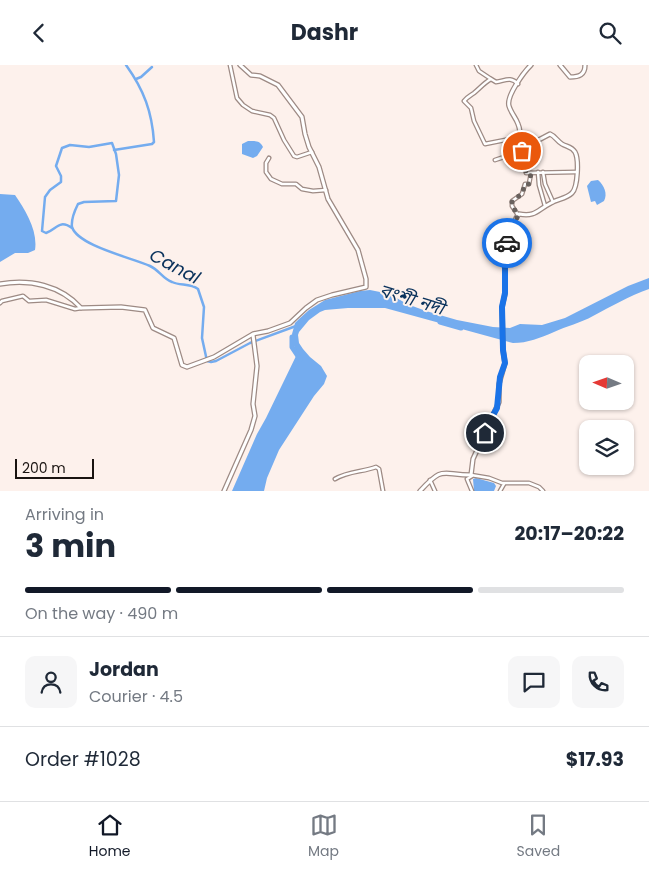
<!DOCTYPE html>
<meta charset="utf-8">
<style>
body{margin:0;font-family:Poppins,"Noto Sans Bengali",sans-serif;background:#f6f6f7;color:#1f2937;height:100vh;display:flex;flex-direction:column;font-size:19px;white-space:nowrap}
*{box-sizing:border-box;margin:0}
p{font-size:16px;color:#747a83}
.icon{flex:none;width:28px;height:28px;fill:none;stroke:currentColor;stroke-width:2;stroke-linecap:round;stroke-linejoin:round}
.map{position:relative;height:426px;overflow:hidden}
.panel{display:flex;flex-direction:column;background:#fff;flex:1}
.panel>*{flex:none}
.needle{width:32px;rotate:272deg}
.controls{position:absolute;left:579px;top:290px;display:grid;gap:10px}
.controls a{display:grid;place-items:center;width:55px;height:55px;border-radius:10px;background:#fff;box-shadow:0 1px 4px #0004;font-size:25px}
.scale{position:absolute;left:15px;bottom:12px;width:79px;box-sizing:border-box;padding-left:5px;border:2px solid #191310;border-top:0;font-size:14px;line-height:18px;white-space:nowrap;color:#191310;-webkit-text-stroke:4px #fdf1ec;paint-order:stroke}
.pin{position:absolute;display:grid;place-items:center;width:42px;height:42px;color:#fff;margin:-21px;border:2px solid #fff;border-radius:50%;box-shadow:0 1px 5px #0007}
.courier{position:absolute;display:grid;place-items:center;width:50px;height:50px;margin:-25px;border:4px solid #1a73e8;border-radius:50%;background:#fff;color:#222;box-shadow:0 1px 6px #0007}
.headline em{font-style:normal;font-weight:700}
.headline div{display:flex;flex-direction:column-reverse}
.headline{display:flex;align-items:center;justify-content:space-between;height:85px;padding:0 25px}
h1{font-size:32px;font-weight:700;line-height:38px}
.bar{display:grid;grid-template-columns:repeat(4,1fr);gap:8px 5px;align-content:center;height:60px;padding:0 25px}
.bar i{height:6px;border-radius:4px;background:#e0e1e3}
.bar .on{background:#111827}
.bar p{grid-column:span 4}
.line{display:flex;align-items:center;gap:12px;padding:0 25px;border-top:1px solid #e0e1e3}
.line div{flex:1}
.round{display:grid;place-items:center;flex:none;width:52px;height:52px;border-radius:10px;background:#f6f6f7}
header{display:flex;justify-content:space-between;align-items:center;height:65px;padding:0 25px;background:#fff;font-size:22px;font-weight:700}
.dock{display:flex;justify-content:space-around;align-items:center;height:70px;border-top:1px solid #e0e1e3;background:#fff;font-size:14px;color:#747a83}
.dock a{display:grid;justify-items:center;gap:2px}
.dock .on{color:#111827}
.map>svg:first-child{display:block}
</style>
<header><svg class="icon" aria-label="back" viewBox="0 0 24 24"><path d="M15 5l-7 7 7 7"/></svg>Dashr<svg class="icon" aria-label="search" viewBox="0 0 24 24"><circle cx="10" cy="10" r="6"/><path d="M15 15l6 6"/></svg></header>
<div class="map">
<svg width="649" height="426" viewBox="0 0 649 426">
<rect width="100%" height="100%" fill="#fdf1ec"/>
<g fill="#74acef">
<path d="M248 76C254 76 260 75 263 82L257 91 253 93 242 89V79Z"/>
<path d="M598 115C604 120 608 129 604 136L597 140 595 136 591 137 587 121 591 116Z"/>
<path d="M0 129 15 130C26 146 38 166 35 185L28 188H15L0 197Z"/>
<path d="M649 213V224C629 231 612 241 593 251 581 258 566 261 554 267 540 273 528 278 513 278L385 243H348L325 245 320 247 309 255 299 267 298 270 299 278 303 284 310 292 321 301 327 311 324 319 314 331 279 385 267 413 264 426H232L257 369 266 353 297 289 295 286 292 269 295 258 299 254 309 245 325 235 360 226 370 225 380 227 395 232 407 239 426 246 457 255 493 262 510 263 520 259 542 260 565 253 628 221Z"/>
<polygon points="476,413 494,418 496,421 494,426 474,426 473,414"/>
</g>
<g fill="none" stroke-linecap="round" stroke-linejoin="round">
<g stroke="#74acef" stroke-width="2.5">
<polyline points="136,14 141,12 152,2"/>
<path d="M114 85 152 79 154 77C152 47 144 25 126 0"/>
<path d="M72 163C59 154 57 164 46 168L42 166 45 132 50 125 61 117V111L56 101 62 83 70 80 89 82 112 78 116 89 119 110 116 136 84 137 78 139C75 145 71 155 72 162 78 181 133 193 150 201 159 205 163 214 172 217 180 221 190 218 198 224L204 242 202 273 207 296 211 297 216 296 250 278 296 261"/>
</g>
<g stroke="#74acef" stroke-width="5">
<polyline points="440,257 461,263"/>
<polyline points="292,272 292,282 300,294"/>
</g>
<defs>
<g id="minor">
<polyline points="230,0 237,33 243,40 252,46 270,50 274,53 284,75 294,91 297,92 312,87"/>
<polyline points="476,0 479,6 491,14"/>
<path d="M518 19C510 11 505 16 496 17L491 14C484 18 480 23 474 28 470 31 467 32 464 36L471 43 474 56 485 79 520 72"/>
<polyline points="523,78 523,92 526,108 577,107"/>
<polyline points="269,93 266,98 266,107 271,114 282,119 296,119 302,124 313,126 326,125"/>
<polyline points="495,95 522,86"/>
<polyline points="538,107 539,120 545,141"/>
<polyline points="543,107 545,119 553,137"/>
<polyline points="518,150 512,141 512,136 522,129 525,119 529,119 531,108"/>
<polyline points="0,238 2,236 23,231 29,236 46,235 75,244 81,243"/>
<polyline points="471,410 489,413 502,418 529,418 539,422 543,426"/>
<path d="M335 414C348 406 363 407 376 402L379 404 383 426"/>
<polyline points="430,415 435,426"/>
<polyline points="472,426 467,414 472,411"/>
<polyline points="500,426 504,419"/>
</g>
<g id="tertiary">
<path d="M560 0 570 12C579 12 585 10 585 0"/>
<path d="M0 219C30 214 60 220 81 243L121 242 145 245 153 263 174 273 182 300 187 302 214 292 253 269 268 266 290 258 306 243 317 235 332 230 366 222V214L358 185 328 134 319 102 309 82 305 69 302 52 278 20 260 11 251 10 240 0"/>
<polyline points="224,426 251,365 255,351 253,339 257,301 253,270"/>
<path d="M420 426C444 400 441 410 471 410L473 394 499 337V319L505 298 503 285 502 242 505 229V187L516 153 519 149C536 152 537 145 551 138 557 134 566 134 572 128 578 122 579 94 575 87 571 81 567 82 562 79 557 76 555 71 550 69L531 79 523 78C519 72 521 65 518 59 516 53 511 48 509 41 506 31 524 7 531 0"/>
</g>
</defs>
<use href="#minor" stroke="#9d8a84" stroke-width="5"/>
<use href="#tertiary" stroke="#9d8a84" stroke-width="5.5"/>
<use href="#minor" stroke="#fff" stroke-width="2.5"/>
<use href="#tertiary" stroke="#fff" stroke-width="3"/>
</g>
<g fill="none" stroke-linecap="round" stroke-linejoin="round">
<polyline stroke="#69615d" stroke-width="5" stroke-dasharray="0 9" points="507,178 518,150 512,141 512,136 522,129 525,119 529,119 531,108 526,107 522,86"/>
<polyline stroke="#1a73e8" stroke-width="6" points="485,368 491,354 497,343 500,312 505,298 503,285 502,242 505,228 505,187 507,178"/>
</g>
<g text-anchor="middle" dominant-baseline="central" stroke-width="4" stroke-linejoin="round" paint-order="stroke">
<g font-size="18" font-style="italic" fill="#09315b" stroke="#fdf1ec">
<text transform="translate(175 201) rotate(28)">Canal</text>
<text transform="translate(412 234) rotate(17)">বংশী নদী</text>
</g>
</g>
</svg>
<div class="controls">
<a><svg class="needle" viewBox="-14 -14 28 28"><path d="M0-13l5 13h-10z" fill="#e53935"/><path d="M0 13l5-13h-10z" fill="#747a83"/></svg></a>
<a><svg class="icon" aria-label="layers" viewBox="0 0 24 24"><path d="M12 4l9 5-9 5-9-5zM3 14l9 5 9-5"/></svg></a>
</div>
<div class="scale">200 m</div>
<div class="pin" style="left:522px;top:86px;background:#ea580c"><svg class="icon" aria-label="bag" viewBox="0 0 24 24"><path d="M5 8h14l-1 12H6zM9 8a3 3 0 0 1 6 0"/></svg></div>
<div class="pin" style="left:485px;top:368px;background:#1f2937"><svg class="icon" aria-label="home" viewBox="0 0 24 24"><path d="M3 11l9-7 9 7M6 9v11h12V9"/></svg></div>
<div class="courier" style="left:507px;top:178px"><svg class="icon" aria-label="car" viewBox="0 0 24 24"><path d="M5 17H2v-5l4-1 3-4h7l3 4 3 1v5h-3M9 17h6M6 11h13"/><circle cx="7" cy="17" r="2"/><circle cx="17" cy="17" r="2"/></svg></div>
</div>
<section class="panel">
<div class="headline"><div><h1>3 min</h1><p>Arriving in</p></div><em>20:17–20:22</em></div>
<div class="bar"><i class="on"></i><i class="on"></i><i class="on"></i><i></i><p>On the way · 490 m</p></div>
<div class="line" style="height:90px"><a class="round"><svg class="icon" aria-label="person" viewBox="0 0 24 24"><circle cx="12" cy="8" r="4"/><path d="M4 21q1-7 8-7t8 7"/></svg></a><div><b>Jordan</b><p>Courier · 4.5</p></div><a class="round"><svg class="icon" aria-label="chat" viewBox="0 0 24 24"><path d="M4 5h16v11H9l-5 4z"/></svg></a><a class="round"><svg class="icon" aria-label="phone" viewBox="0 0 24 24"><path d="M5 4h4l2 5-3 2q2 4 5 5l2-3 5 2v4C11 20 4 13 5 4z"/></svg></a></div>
<div class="line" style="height:65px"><div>Order #1028</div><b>$17.93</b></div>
</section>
<nav class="dock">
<a class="on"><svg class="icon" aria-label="home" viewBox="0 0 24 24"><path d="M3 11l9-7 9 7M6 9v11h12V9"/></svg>Home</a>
<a><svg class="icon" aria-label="map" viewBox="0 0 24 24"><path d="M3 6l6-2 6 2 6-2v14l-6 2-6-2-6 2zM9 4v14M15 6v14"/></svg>Map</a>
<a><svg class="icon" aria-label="saved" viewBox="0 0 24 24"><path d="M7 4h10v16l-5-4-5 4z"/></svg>Saved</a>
</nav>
